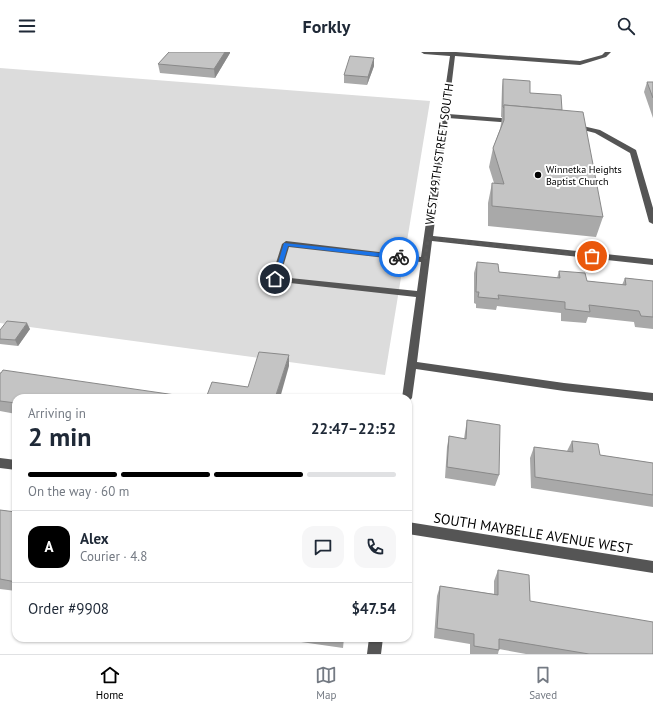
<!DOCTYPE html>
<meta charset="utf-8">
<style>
body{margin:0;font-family:"PT Sans",sans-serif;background:#f6f6f7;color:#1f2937;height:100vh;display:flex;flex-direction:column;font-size:15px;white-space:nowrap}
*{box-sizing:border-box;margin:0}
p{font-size:13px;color:#747a83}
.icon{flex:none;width:22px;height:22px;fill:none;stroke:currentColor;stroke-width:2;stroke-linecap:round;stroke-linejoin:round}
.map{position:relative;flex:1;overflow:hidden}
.sheet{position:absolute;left:12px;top:342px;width:400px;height:248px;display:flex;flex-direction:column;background:#fff;border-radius:12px;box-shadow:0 1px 3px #0004}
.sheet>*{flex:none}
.pin{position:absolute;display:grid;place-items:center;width:34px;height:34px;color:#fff;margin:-17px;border:2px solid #fff;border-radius:50%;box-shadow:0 1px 4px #0007}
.courier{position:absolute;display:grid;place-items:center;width:40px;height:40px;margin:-20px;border:3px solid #1a73e8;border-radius:50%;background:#fff;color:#222;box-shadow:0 1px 5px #0007}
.summary em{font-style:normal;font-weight:600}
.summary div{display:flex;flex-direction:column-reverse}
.summary{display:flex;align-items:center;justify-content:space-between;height:68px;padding:0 16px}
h1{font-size:26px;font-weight:600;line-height:30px}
.bar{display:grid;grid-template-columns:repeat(4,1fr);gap:6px 4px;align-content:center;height:48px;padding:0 16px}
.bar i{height:5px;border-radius:3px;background:#e0e1e3}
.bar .active{background:#000}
.bar p{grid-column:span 4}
.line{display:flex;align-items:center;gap:10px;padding:0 16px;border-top:1px solid #e0e1e3}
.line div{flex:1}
.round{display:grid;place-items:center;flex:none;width:42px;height:42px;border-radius:12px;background:#f6f6f7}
header{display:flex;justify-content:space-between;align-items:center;height:52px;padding:0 16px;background:#fff;font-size:18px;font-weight:600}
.tab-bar{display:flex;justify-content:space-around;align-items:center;height:56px;border-top:1px solid #e0e1e3;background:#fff;font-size:11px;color:#747a83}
.tab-bar a{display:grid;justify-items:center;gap:2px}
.tab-bar .active{color:#000}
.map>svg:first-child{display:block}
</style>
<header><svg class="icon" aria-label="menu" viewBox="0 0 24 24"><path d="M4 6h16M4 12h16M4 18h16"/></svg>Forkly<svg class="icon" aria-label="search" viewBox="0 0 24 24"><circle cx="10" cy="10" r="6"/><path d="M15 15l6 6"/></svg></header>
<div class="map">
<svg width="653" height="602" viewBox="0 0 653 602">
<rect width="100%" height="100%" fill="#fff"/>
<polygon fill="#dcdcdc" points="0,16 430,49 385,323 0,271"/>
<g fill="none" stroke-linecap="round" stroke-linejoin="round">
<g fill="#555" fill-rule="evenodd">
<path d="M421 0H456L580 9 602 3 605 0H611L606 5 580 13 455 4 448 62 514 67 517 69 514 71 448 66 433 184 653 207V213L432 189 417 310 564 331 653 341V349L564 339 416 317 412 346 408 350V346H402L416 245 272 229 271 227 282 192 286 189 421 205 450 4 424 2ZM289 195 421 210 417 239 280 225Z"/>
<polygon points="574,72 600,78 636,98 653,156 653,172 649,170 630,101 595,81 572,75 571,74"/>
<polygon points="0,406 16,408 16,418 0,416"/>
<polygon points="408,470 653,509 653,521 408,482"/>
<polygon points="369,586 383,586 381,602 367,602"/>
</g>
</g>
<g fill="#a9a9a9">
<polygon points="169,0 230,0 230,1 215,26 160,21 158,12"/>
<polygon points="374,6 374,14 367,33 344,31 344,23"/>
<polygon points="503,27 562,58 603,165 596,185 488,174 488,151 492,131 494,131 489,115 493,96 500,77 501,72 502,65 501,65 502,35"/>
<polygon points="647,30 653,30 653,66 644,40"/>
<polygon points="477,210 499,220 557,226 559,219 587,229 622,233 625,226 653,229 653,277 635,275 634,270 588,265 586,271 561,269 561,261 497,254 496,258 476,256 476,252 474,251 474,221"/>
<polygon points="30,277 18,294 0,292 0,278"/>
<polygon points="0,321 16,346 16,362 0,359"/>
<polygon points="467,368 499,423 495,434 445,426 447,395 449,384 464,387 465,380"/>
<polygon points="572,389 600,403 653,411 653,455 531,436 530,406 534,395 567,399"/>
<polygon points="0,458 16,460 16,539 0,537"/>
<polygon points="498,518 530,549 653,602 526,602 499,597 498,602 470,602 470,592 434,586 437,544 440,534 494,542 494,529"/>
<polygon points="273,586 344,586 343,596"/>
</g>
<g fill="#898989">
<polygon points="225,0 230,0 230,1 215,26 214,17"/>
<polygon points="374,6 374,14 367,33 368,25"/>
<polygon points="27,271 30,277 18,294 15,288"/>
<polygon points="289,303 289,314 280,346 275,346"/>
</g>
<g fill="#c4c4c4" stroke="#898989">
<polygon points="169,0 225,0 214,17 158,12"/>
<polygon points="350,4 374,6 368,25 344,23"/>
<polygon points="503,27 530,29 530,41 561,43 562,58 504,53 504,56 503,55"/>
<polygon points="647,30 653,30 653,46"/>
<polygon points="504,53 583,60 603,165 492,154 492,131 504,132 493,96 504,68"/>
<polygon points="477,210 498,212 499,220 560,226 559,219 585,221 587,229 626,233 625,226 653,229 653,265 641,264 639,259 589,253 590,260 565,257 565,250 498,243 499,247 478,245 479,240 476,240"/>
<polygon points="7,269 27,271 15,288 0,287 0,278"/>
<polygon points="259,300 289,303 275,346 206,346 212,330 248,335"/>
<polygon points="3,318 196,346 16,346 16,351 0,349 0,321 1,321"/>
<polygon points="467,368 500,373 499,423 447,415 449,384 466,387"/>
<polygon points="572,389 598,392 600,403 653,411 653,443 535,425 534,395 573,400"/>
<polygon points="0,458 16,460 16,530 0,527"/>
<polygon points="498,518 529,523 530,549 653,570 653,602 589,602 499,587 499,598 474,594 474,582 437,576 440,534 498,543"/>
<polygon points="326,586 344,586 343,589"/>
</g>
<polygon fill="#1a73e8" points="284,191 399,203 401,205 399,207 288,194 278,227 273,228"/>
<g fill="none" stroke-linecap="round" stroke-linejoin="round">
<polyline stroke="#595959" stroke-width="4" stroke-dasharray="0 7.2" points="399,205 425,208 428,186 592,204"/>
</g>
<circle fill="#000" stroke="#fff" stroke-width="1.5" cx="538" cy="123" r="4"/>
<g text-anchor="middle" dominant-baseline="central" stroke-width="4" stroke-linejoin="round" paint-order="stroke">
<g font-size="10" fill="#000" stroke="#fff" text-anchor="start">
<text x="546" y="117">Winnetka Heights<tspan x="546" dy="12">Baptist Church</tspan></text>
</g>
<g font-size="12" fill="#000" stroke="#fff">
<text transform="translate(439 102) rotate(-82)">WEST 49TH STREET SOUTH</text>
</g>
<g font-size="14" fill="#000" stroke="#fff">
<text transform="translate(533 481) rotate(9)">SOUTH MAYBELLE AVENUE WEST</text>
</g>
</g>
</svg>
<div class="pin" style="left:592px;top:204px;background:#ea580c"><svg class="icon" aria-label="bag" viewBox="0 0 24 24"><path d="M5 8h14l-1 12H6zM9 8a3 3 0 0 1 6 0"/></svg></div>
<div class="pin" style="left:275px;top:227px;background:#1f2937"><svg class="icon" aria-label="home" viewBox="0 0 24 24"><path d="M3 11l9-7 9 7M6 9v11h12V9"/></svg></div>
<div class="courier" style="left:399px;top:205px"><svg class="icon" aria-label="bike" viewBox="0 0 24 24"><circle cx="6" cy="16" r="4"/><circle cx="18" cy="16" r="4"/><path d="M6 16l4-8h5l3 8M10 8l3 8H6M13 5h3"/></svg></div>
<section class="sheet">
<div class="summary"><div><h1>2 min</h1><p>Arriving in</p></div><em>22:47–22:52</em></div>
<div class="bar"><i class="active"></i><i class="active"></i><i class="active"></i><i></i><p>On the way · 60 m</p></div>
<div class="line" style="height:72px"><b class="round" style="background:#000;color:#fff">A</b><div><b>Alex</b><p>Courier · 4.8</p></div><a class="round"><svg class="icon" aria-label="chat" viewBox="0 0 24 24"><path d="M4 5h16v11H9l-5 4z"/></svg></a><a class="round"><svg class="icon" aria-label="phone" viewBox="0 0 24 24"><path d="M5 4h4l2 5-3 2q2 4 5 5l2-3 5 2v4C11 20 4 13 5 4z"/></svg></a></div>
<div class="line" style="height:52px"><div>Order #9908</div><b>$47.54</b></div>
</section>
</div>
<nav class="tab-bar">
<a class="active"><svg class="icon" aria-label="home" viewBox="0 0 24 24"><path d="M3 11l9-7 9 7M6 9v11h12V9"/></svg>Home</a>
<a><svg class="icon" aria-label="map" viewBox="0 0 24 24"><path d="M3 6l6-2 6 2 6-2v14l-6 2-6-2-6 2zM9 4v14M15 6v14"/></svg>Map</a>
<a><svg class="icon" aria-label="saved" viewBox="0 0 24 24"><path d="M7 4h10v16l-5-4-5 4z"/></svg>Saved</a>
</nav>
